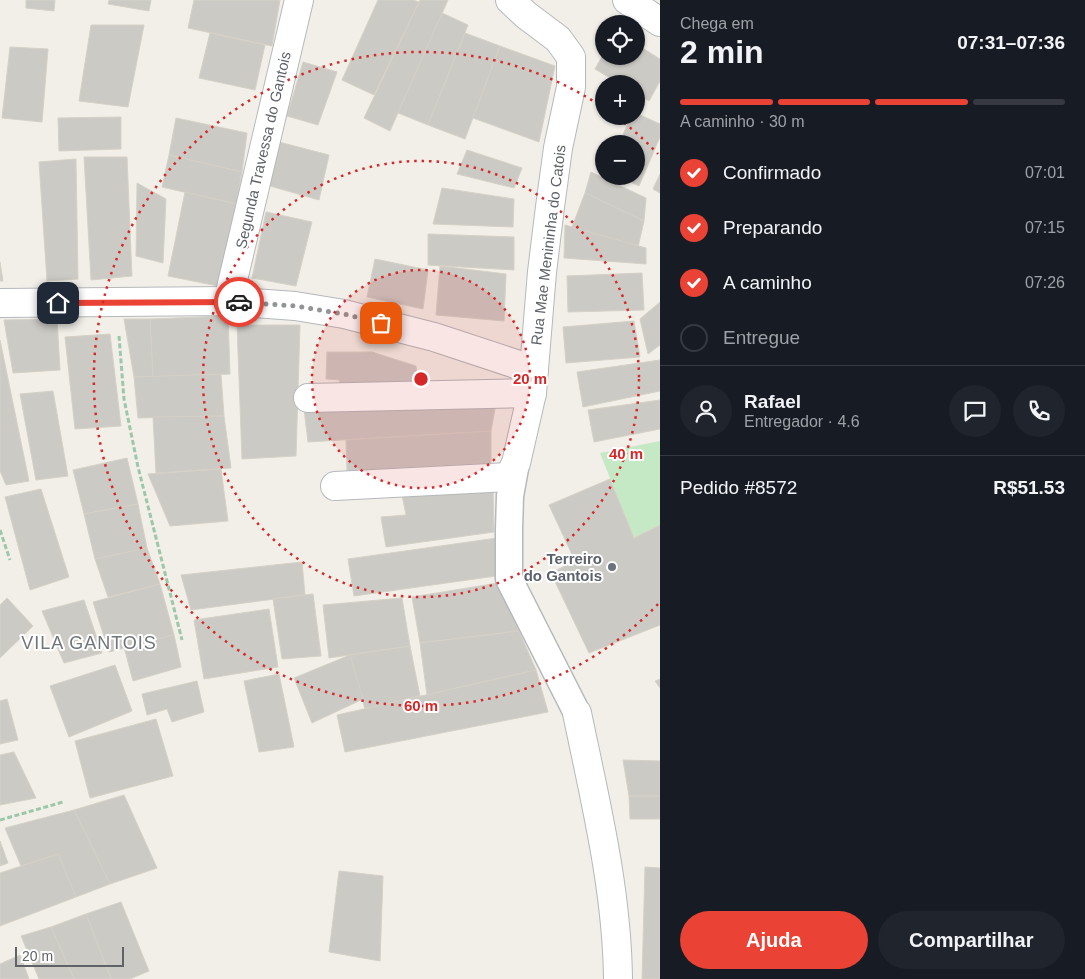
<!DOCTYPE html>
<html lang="pt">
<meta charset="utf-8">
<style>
body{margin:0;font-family:Helvetica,sans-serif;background:#20242c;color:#f1f3f6;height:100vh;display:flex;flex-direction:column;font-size:19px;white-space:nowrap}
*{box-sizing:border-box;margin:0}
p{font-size:16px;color:#9ea1a6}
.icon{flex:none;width:28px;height:28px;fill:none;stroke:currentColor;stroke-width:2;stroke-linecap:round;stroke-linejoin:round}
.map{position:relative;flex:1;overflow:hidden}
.sheet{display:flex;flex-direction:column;background:#171b24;width:425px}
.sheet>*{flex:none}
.fabs{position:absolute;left:595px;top:15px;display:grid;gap:10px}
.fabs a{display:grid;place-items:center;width:50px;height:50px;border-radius:50%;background:#171b24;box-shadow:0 1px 4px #0004;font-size:25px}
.scale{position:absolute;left:15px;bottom:12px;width:109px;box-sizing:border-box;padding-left:5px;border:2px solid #5f6368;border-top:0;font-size:14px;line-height:18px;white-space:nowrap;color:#5f6368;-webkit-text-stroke:4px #fff;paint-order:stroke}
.pin{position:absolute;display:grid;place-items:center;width:42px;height:42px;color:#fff;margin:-21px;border-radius:10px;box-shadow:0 2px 8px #0006}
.courier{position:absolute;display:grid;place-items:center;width:50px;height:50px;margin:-25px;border:4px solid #ea4335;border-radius:50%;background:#fff;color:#222;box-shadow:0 1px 6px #0007}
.head em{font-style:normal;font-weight:700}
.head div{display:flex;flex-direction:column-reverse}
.head{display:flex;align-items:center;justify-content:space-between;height:85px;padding:0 20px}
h1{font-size:32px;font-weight:700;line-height:38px}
.bar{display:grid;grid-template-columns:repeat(4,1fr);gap:8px 5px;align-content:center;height:60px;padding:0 20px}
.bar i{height:6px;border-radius:4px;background:#363941}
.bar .on{background:#ea4335}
.bar p{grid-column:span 4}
.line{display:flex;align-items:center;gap:12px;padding:0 20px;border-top:1px solid #363941}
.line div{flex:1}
.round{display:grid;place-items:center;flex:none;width:52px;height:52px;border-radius:26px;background:#20242c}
ol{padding:0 20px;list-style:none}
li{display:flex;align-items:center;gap:15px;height:55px}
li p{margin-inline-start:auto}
li .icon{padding:5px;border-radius:50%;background:#ea4335;color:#fff;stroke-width:4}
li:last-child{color:#9ea1a6}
li i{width:28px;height:28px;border:2px solid #363941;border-radius:50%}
.action{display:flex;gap:10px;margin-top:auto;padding:10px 20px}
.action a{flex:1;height:58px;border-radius:30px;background:#ea4335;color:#fff;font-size:20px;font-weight:700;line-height:58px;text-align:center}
.action a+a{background:#20242c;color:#f1f3f6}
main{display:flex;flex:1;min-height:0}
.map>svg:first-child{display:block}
</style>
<main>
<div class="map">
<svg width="660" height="979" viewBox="0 0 660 979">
<rect width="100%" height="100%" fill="#f1efe8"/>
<polygon fill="#c5e8c5" points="660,441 660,525 634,538 600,453"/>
<g fill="#cccac5" stroke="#d6d1c6">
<polygon points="26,0 55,0 54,11 26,8"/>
<polygon points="109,0 151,0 149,11 108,4"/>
<polygon points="194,0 280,0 272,46 188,28"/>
<polygon points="378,0 413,0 419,2 374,95 342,80"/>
<polygon points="420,0 448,0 390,131 364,118"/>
<polygon points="442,13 468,25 428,125 398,113"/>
<polygon points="91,25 144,25 128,107 79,101"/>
<polygon points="210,33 265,45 255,90 199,78"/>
<polygon points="465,33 500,46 465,139 428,125"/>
<polygon points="636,44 660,59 660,81 649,101 636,93 636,84 620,84 595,69 604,53 604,56 636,56"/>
<polygon points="500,46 555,66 539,142 473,118"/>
<polygon points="10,47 48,49 42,122 2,118"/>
<polygon points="303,62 337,72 318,125 287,116"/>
<polygon points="636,113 660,124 660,137 639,186 618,176 636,176 636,144 619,144 631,116 636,116"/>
<polygon points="121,117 121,149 59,151 58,118"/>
<polygon points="176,118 247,133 242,172 169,155"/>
<polygon points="279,142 329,155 319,200 270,186"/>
<polygon points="467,150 522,168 514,188 457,174"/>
<polygon points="169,155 242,172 236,204 162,187"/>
<polygon points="84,157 127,157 132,276 91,280"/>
<polygon points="76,159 78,279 47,281 39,162"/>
<polygon points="591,172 646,198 644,221 585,193"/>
<polygon points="660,174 660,193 653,189"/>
<polygon points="137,183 166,199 163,263 136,256"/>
<polygon points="442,188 514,199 513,227 433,224"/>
<polygon points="185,192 236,204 218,286 168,276"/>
<polygon points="585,193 644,221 638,247 572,227"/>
<polygon points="266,212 312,222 296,286 252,278"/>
<polygon points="565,225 646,248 646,264 564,258"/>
<polygon points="428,234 514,237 514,270 428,265"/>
<polygon points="375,259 428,270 423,309 367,297"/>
<polygon points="0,262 3,281 0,281"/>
<polygon points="440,266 506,274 504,321 436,315"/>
<polygon points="642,273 644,310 568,312 567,276"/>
<polygon points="660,302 660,345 648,354 640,319"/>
<polygon points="228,316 230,374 153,377 150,319"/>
<polygon points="57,319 60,370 13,373 4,320"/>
<polygon points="124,319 150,319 153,377 134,377"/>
<polygon points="634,321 640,357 566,363 563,327"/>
<polygon points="237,325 300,325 296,456 242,459"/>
<polygon points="110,334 121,426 75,429 65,337"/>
<polygon points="0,340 29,481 6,485 0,471"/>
<polygon points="327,352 372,352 416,366 418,385 341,388 339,380 326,379"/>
<polygon points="660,360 660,391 583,407 577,372"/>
<polygon points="221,374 224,416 138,418 134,377"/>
<polygon points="53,391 68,476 36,480 20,394"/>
<polygon points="660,400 660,429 594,442 588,410"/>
<polygon points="496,403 491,431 308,442 304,409"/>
<polygon points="224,416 231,468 156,473 153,417"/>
<polygon points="491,431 491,463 347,471 346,440"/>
<polygon points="127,458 138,504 84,514 73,470"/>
<polygon points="221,469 228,521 170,526 148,474"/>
<polygon points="610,479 634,538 660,525 660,625 589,653 551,573 575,561 549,505"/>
<polygon points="41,489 69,577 30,590 5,497"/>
<polygon points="493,489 494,532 386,547 381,517 406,515 402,495"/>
<polygon points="138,504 147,548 95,559 84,514"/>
<polygon points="497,538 496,576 354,596 348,559"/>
<polygon points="147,548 160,584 108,597 95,559"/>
<polygon points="302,562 305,595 191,610 181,575"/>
<polygon points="498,583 519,631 420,643 412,597"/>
<polygon points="160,584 174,635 109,652 93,602"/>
<polygon points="313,594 321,656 282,659 273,599"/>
<polygon points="7,598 33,626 0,658 0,605"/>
<polygon points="402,598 410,646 329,658 323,605"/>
<polygon points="84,600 102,653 64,663 42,611"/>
<polygon points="269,609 278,667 204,679 194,620"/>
<polygon points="519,631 536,670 427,695 420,643"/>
<polygon points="174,635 181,667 133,681 124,647"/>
<polygon points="410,646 420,696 365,709 350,655"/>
<polygon points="350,655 363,699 312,723 294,678"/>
<polygon points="115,665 132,711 69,737 50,686"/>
<polygon points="536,670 548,712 345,752 337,715"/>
<polygon points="279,674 294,747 259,752 244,681"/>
<polygon points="660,679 660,688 655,681"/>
<polygon points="197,681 204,712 172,722 167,709 147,715 142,694"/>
<polygon points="7,699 18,740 0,744 0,701"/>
<polygon points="156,719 173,776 90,798 75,741"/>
<polygon points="14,752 36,798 0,805 0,755"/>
<polygon points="623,760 660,761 660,796 629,796"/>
<polygon points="124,795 157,868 110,884 74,810"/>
<polygon points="629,796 660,796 660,819 630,819"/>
<polygon points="74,810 110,884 76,897 58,854 21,866 5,828"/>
<polygon points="0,841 8,863 0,866"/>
<polygon points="58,854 76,897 0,926 0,873"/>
<polygon points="645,867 660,868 660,979 642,979"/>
<polygon points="339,871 383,876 380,961 329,952"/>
<polygon points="121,902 149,971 130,979 111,979 86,914"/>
<polygon points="86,914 111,979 74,979 51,927"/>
<polygon points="51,927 74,979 39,979 21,936"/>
<polygon points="20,955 29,979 0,979 0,964"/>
</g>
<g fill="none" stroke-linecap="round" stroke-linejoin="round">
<defs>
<polyline id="pedestrian" points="516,463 510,496 509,530 509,579 577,713"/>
<g id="minor">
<polyline points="627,0 660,22"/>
<polyline points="228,301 299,0"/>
<polyline points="0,303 228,301 295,306 344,314 434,337 534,370"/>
<polyline points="308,398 532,393"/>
<polyline points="335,486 509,477 516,463 532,393 542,272 550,207 558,148 571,87 571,57 558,39 526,15 510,0"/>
<path d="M577 713C595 800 617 889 618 979"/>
</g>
</defs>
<use href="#pedestrian" stroke="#b5b8bc" stroke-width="29"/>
<use href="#minor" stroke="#b5b8bc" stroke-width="30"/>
<g stroke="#9cc7a9" stroke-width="3" stroke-dasharray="5 2.5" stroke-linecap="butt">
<polyline points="119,336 124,399 138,467 182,640"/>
<polyline points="0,530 10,560"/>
<polyline points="0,820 63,802"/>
</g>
<use href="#pedestrian" stroke="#fff" stroke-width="26"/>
<use href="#minor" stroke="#fff" stroke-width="28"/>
</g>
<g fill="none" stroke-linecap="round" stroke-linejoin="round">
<polyline stroke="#929495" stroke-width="5" stroke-dasharray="0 9" points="239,302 295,306 344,314 381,323"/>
<polyline stroke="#ea4335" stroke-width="6" points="58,303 239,302"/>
</g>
<circle cx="421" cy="379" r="109" fill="#d62828" fill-opacity=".12"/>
<g fill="none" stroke="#d62828" stroke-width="2.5" stroke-dasharray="2.5 5">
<circle cx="421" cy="379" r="109"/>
<circle cx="421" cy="379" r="218"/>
<path d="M658 604A327 327 0 1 1 601 106M618 118A327 327 0 0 1 658 154"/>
</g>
<circle fill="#6b7280" stroke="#fff" stroke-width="2" cx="612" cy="567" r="5"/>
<g text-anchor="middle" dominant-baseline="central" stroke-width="4" stroke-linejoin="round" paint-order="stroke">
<g font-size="15" fill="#5f6368" stroke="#fff">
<text transform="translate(263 150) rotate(-77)">Segunda Travessa do Gantois</text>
<text transform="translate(548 245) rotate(-83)">Rua Mae Menininha do Catois</text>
</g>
<g font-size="15" font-weight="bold" fill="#5b616d" stroke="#fff" text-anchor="end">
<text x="602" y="558">Terreiro<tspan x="602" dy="17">do Gantois</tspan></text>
</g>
<g font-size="18" letter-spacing="1" fill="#70757a" stroke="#fff">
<text x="89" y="643">VILA GANTOIS</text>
</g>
</g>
<circle cx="421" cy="379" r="8" fill="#d62828" stroke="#fff" stroke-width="2.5"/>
<g font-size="15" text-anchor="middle" font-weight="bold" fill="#d62828" stroke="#fff" stroke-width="4" stroke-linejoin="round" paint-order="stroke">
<text x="530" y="384">20 m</text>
<text x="626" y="459">40 m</text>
<text x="421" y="711">60 m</text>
</g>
</svg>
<div class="fabs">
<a><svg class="icon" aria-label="locate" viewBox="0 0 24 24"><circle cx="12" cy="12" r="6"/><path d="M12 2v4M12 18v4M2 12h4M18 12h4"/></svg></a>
<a>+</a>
<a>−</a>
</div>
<div class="scale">20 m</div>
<div class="pin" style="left:381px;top:323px;background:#ea580c"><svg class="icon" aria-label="bag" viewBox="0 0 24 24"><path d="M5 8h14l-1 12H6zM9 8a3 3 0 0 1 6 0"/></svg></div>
<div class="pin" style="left:58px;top:303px;background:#1f2937"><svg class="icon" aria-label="home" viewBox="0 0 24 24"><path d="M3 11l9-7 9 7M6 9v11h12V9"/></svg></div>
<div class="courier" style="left:239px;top:302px"><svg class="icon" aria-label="car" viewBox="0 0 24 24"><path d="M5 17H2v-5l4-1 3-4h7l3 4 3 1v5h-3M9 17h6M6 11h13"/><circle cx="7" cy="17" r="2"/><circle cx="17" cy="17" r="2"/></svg></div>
</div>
<section class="sheet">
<div class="head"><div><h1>2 min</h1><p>Chega em</p></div><em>07:31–07:36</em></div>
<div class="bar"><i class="on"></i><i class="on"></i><i class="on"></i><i></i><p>A caminho · 30 m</p></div>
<ol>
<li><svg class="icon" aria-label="check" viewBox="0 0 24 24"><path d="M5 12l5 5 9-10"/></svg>Confirmado<p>07:01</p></li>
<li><svg class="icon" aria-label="check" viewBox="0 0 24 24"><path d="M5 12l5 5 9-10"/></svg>Preparando<p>07:15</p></li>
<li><svg class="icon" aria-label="check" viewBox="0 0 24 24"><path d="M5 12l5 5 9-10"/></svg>A caminho<p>07:26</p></li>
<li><i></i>Entregue</li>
</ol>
<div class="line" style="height:90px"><a class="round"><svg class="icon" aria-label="person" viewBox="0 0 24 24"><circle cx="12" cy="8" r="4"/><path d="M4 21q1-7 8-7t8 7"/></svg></a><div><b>Rafael</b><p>Entregador · 4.6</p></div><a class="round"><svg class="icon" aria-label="chat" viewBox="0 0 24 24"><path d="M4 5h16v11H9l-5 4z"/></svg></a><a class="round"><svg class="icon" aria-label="phone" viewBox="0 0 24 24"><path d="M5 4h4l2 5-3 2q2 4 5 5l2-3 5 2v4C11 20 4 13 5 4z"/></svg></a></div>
<div class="line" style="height:65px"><div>Pedido #8572</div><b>R$51.53</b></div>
<div class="action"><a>Ajuda</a><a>Compartilhar</a></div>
</section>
</main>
